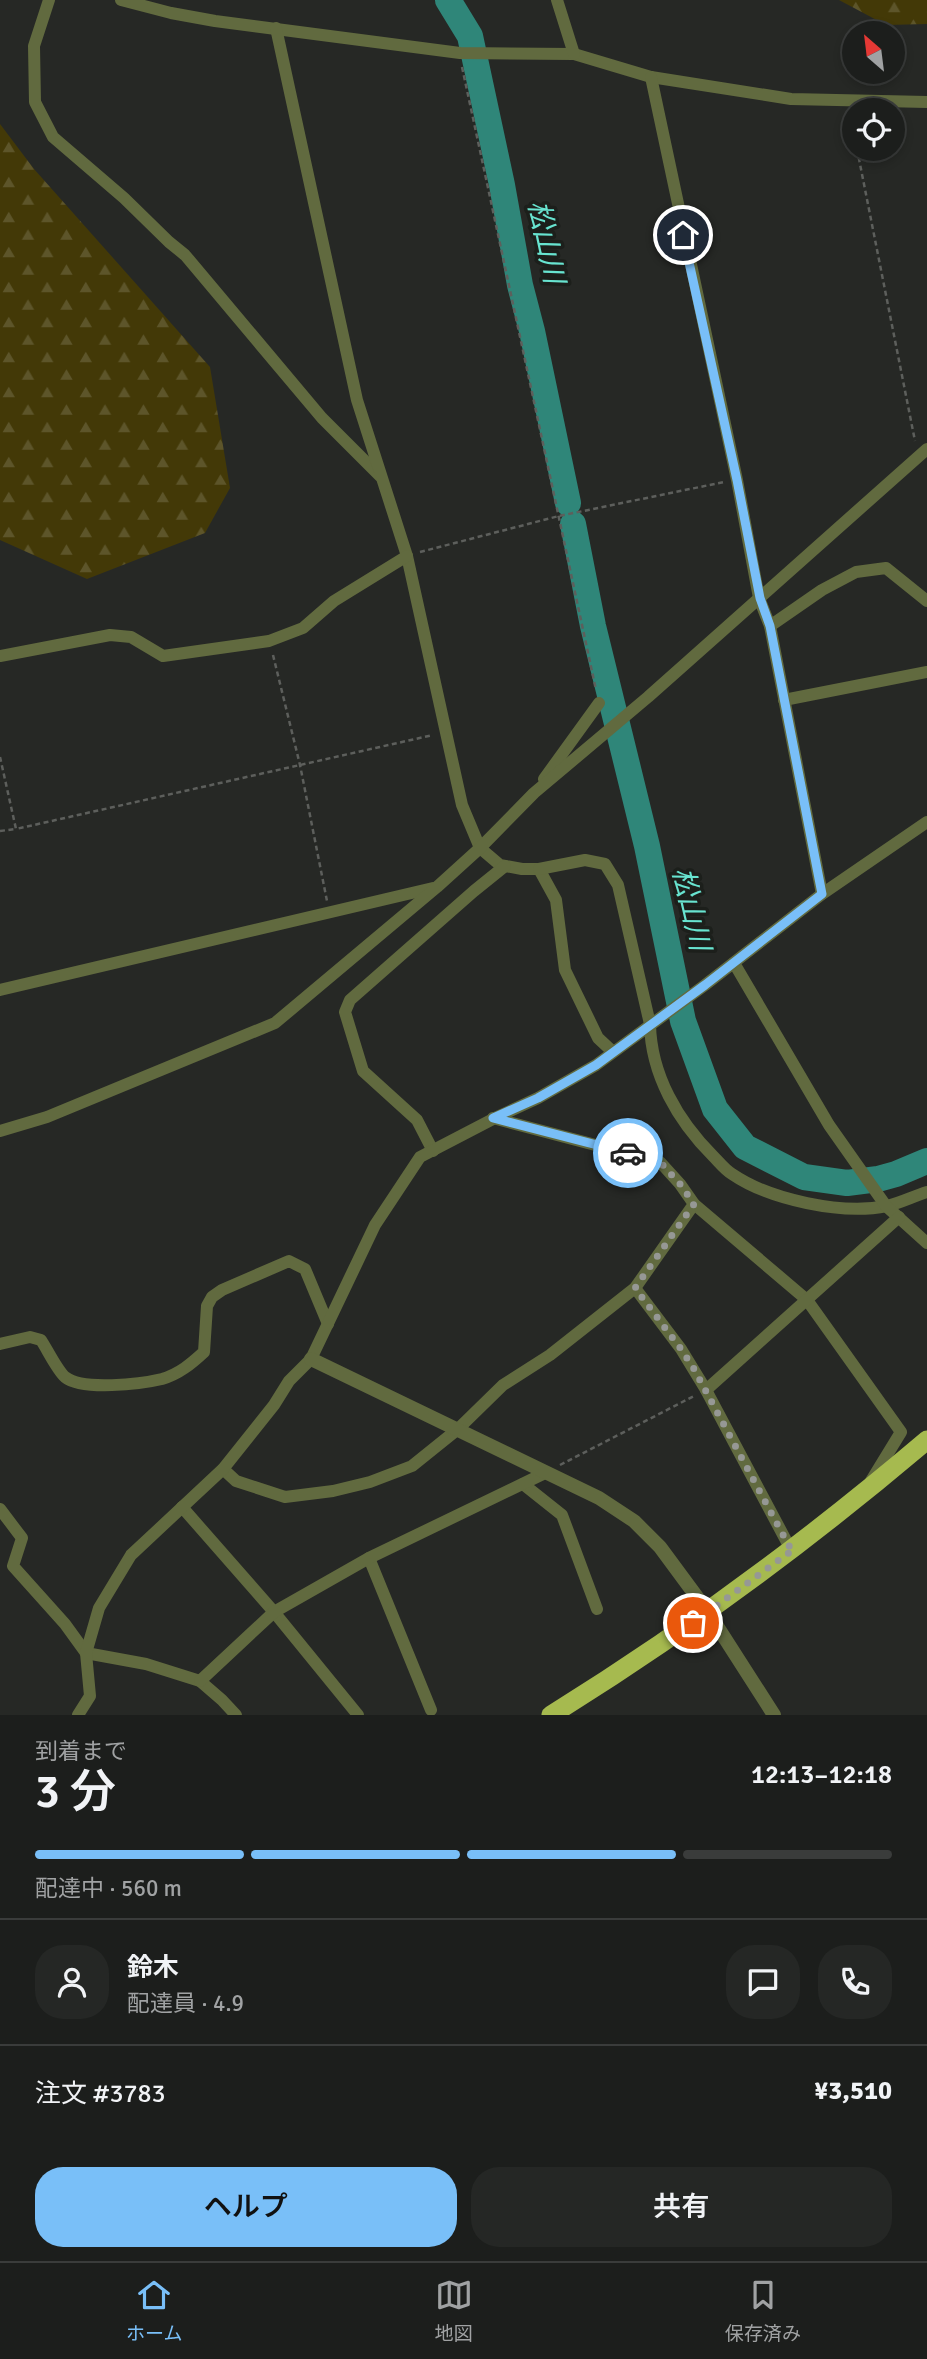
<!DOCTYPE html>
<html lang="ja">
<meta charset="utf-8">
<style>
body{margin:0;font-family:Signika,"Noto Sans JP",sans-serif;background:#252725;color:#f1f3f6;height:100vh;display:flex;flex-direction:column;font-size:26px;white-space:nowrap}
*{box-sizing:border-box;margin:0}
p{font-size:23px;color:#a0a2a3}
.icon{flex:none;width:38px;height:38px;fill:none;stroke:currentColor;stroke-width:2;stroke-linecap:round;stroke-linejoin:round}
.map{position:relative;height:1715px;overflow:hidden}
.sheet{display:flex;flex-direction:column;background:#1c1e1c;flex:1}
.sheet>*{flex:none}
.needle{width:46px;rotate:332deg}
.controls{position:absolute;left:842px;top:21px;display:grid;gap:14px}
.controls a{display:grid;place-items:center;width:63px;height:63px;border-radius:50%;background:#1c1e1c;box-shadow:0 4px 10px #0003,0 0 0 2px #3a3c3b;font-size:35px}
.pin{position:absolute;display:grid;place-items:center;width:60px;height:60px;color:#fff;margin:-30px;border:4px solid #fff;border-radius:50%;box-shadow:0 2px 7px #0007}
.courier{position:absolute;display:grid;place-items:center;width:70px;height:70px;margin:-35px;border:5px solid #79bff8;border-radius:50%;background:#fff;color:#222;box-shadow:0 2px 9px #0007}
.head em{font-style:normal;font-weight:600}
.head div{display:flex;flex-direction:column-reverse}
.head{display:flex;align-items:center;justify-content:space-between;height:119px;padding:0 35px}
h1{font-size:46px;font-weight:600;line-height:52px}
.bar{display:grid;grid-template-columns:repeat(4,1fr);gap:10px 7px;align-content:center;height:84px;padding:0 35px}
.bar i{height:9px;border-radius:5px;background:#3a3c3b}
.bar .selected{background:#79bff8}
.bar p{grid-column:span 4}
.line{display:flex;align-items:center;gap:18px;padding:0 35px;border-top:2px solid #3a3c3b}
.line div{flex:1}
.round{display:grid;place-items:center;flex:none;width:74px;height:74px;border-radius:28px;background:#252725}
.button{display:flex;gap:14px;margin-top:auto;padding:14px 35px}
.button a{flex:1;height:80px;border-radius:28px;background:#79bff8;color:#111;font-size:28px;font-weight:600;line-height:80px;text-align:center}
.button a+a{background:#252725;color:#f1f3f6}
.dock{display:flex;justify-content:space-around;align-items:center;height:98px;border-top:2px solid #3a3c3b;background:#1c1e1c;font-size:19px;color:#a0a2a3}
.dock a{display:grid;justify-items:center;gap:4px}
.dock .selected{color:#79bff8}
.map>svg:first-child{display:block}
</style>
<div class="map">
<svg width="927" height="1715" viewBox="0 0 927 1715">
<defs>
<pattern id="forest-firs" width="22" height="20" patternUnits="userSpaceOnUse" patternTransform="scale(1.75)"><rect width="22" height="20" fill="#433907"/><path d="M5 1l3.5 6h-7zM16 11l3.5 6h-7z" fill="#5d552a"/></pattern>
</defs>
<rect width="100%" height="100%" fill="#262825"/>
<g fill="url(#forest-firs)">
<polygon points="839,0 927,0 927,24 886,25"/>
<polygon points="0,124 34,169 210,367 230,488 205,533 87,579 0,540"/>
</g>
<g fill="none" stroke-linecap="round" stroke-linejoin="round">
<g stroke="#2f8679" stroke-width="26">
<polyline points="448,0 470,36 502,185 520,285 532,331 568,503"/>
<polyline points="573,524 593,626 647,846 683,1021 715,1109 745,1147 804,1177 847,1183 878,1179 896,1174 927,1161"/>
</g>
<g stroke="#5d5f5c" stroke-width="2.5" stroke-dasharray="5 3.5" stroke-linecap="butt">
<polyline points="462,67 596,690"/>
<polyline points="850,114 854,132"/>
<polyline points="857,149 915,441"/>
<polyline points="420,552 559,516 724,482"/>
<polyline points="273,655 300,765 327,901"/>
<polyline points="0,757 16,829 433,735"/>
<polyline points="0,831 16,829"/>
<polyline points="560,1465 694,1396"/>
</g>
<g stroke="#616a3f" stroke-width="12">
<polyline points="49,0 34,46 35,102 53,137 124,198 169,242 185,255 322,418 380,476"/>
<polyline points="121,0 171,13 215,21 460,53 574,54 651,77 791,99 927,102"/>
<polyline points="557,0 574,54"/>
<polyline points="276,28 357,400 407,556 462,805 480,848 500,865 522,869 539,869 556,900 565,970 598,1038 613,1052"/>
<polyline points="651,77 737,480 759,598 770,626 822,894"/>
<polyline points="770,626 822,590 856,572 886,568 927,601"/>
<polyline points="0,656 110,635 131,637 163,656 269,641 303,628 334,601 407,556"/>
<polyline points="784,700 927,672"/>
<polyline points="544,779 599,703"/>
<path d="M539 869 585 860 605 864 618 885 650 1024C651 1075 678 1121 713 1156 719 1162 725 1170 732 1174 770 1200 842 1215 887 1206 900 1203 914 1196 927 1192"/>
<polyline points="734,963 829,1125 886,1206 927,1243"/>
<polyline points="0,990 433,888"/>
<polyline points="0,1131 47,1117 275,1023 437,887 480,848 534,793 648,697 927,449"/>
<polyline points="433,1151 417,1120 363,1071 345,1012 350,1000 474,891 505,866"/>
<polyline points="694,1204 807,1300 901,1432 871,1481"/>
<polyline points="635,1288 681,1349 706,1390 789,1546 794,1549"/>
<path d="M0 1344 30 1337 41 1340C47 1349 57 1370 65 1377 82 1391 141 1384 162 1379 179 1374 191 1364 204 1352L207 1306 212 1297 222 1290 289 1261 305 1269 328 1324"/>
<polyline points="706,1390 899,1217"/>
<polyline points="223,1469 236,1481 285,1497 333,1491 370,1482 412,1466 458,1429 503,1385 550,1355 635,1288 694,1204 680,1184 660,1162 493,1118"/>
<polyline points="523,1484 562,1515 597,1609"/>
<polyline points="182,1507 274,1612 358,1715"/>
<polyline points="0,1509 22,1538 13,1566 65,1624 86,1653 146,1664 200,1681 222,1700 236,1715"/>
<polyline points="369,1558 431,1710"/>
<polyline points="200,1681 274,1612 369,1558 545,1473"/>
<polyline points="78,1715 90,1696 86,1653 99,1608 131,1555 223,1469 274,1405 289,1381 311,1359 375,1225 420,1157 495,1118 538,1098 596,1065 705,985 822,894 927,822"/>
</g>
<polyline stroke="#616a3f" stroke-width="14" points="311,1359 599,1498 634,1521 660,1547 708,1612 774,1715"/>
<path stroke="#a6ba4f" stroke-width="19" d="M551 1715C684 1633 808 1541 927 1440"/>
</g>
<g fill="none" stroke-linecap="round" stroke-linejoin="round">
<polyline stroke="#969895" stroke-width="7" stroke-dasharray="0 12.6" points="628,1153 660,1162 680,1184 694,1204 635,1288 681,1349 694,1369 789,1546 794,1549 693,1623"/>
<polyline stroke="#79bff8" stroke-width="9" points="628,1153 493,1118 538,1098 596,1065 705,985 822,894 770,626 760,598 737,480 683,235"/>
</g>
<g text-anchor="middle" dominant-baseline="central" stroke-width="7" stroke-linejoin="round" paint-order="stroke">
<g font-size="28" font-style="italic" fill="#68e4d0" stroke="#1c1f1b">
<text transform="translate(546 242) rotate(78)">松山川</text>
<text transform="translate(691 909) rotate(77)">松山川</text>
</g>
</g>
</svg>
<div class="controls">
<a><svg class="needle" viewBox="-14 -14 28 28"><path d="M0-13l5 13h-10z" fill="#e53935"/><path d="M0 13l5-13h-10z" fill="#a0a2a3"/></svg></a>
<a><svg class="icon" aria-label="locate" viewBox="0 0 24 24"><circle cx="12" cy="12" r="6"/><path d="M12 2v4M12 18v4M2 12h4M18 12h4"/></svg></a>
</div>
<div class="pin" style="left:693px;top:1623px;background:#ea580c"><svg class="icon" aria-label="bag" viewBox="0 0 24 24"><path d="M5 8h14l-1 12H6zM9 8a3 3 0 0 1 6 0"/></svg></div>
<div class="pin" style="left:683px;top:235px;background:#1f2937"><svg class="icon" aria-label="home" viewBox="0 0 24 24"><path d="M3 11l9-7 9 7M6 9v11h12V9"/></svg></div>
<div class="courier" style="left:628px;top:1153px"><svg class="icon" aria-label="car" viewBox="0 0 24 24"><path d="M5 17H2v-5l4-1 3-4h7l3 4 3 1v5h-3M9 17h6M6 11h13"/><circle cx="7" cy="17" r="2"/><circle cx="17" cy="17" r="2"/></svg></div>
</div>
<section class="sheet">
<div class="head"><div><h1>3 分</h1><p>到着まで</p></div><em>12:13–12:18</em></div>
<div class="bar"><i class="selected"></i><i class="selected"></i><i class="selected"></i><i></i><p>配達中 · 560 m</p></div>
<div class="line" style="height:126px"><a class="round"><svg class="icon" aria-label="person" viewBox="0 0 24 24"><circle cx="12" cy="8" r="4"/><path d="M4 21q1-7 8-7t8 7"/></svg></a><div><b>鈴木</b><p>配達員 · 4.9</p></div><a class="round"><svg class="icon" aria-label="chat" viewBox="0 0 24 24"><path d="M4 5h16v11H9l-5 4z"/></svg></a><a class="round"><svg class="icon" aria-label="phone" viewBox="0 0 24 24"><path d="M5 4h4l2 5-3 2q2 4 5 5l2-3 5 2v4C11 20 4 13 5 4z"/></svg></a></div>
<div class="line" style="height:91px"><div>注文 #3783</div><b>¥3,510</b></div>
<div class="button"><a>ヘルプ</a><a>共有</a></div>
</section>
<nav class="dock">
<a class="selected"><svg class="icon" aria-label="home" viewBox="0 0 24 24"><path d="M3 11l9-7 9 7M6 9v11h12V9"/></svg>ホーム</a>
<a><svg class="icon" aria-label="map" viewBox="0 0 24 24"><path d="M3 6l6-2 6 2 6-2v14l-6 2-6-2-6 2zM9 4v14M15 6v14"/></svg>地図</a>
<a><svg class="icon" aria-label="saved" viewBox="0 0 24 24"><path d="M7 4h10v16l-5-4-5 4z"/></svg>保存済み</a>
</nav>
